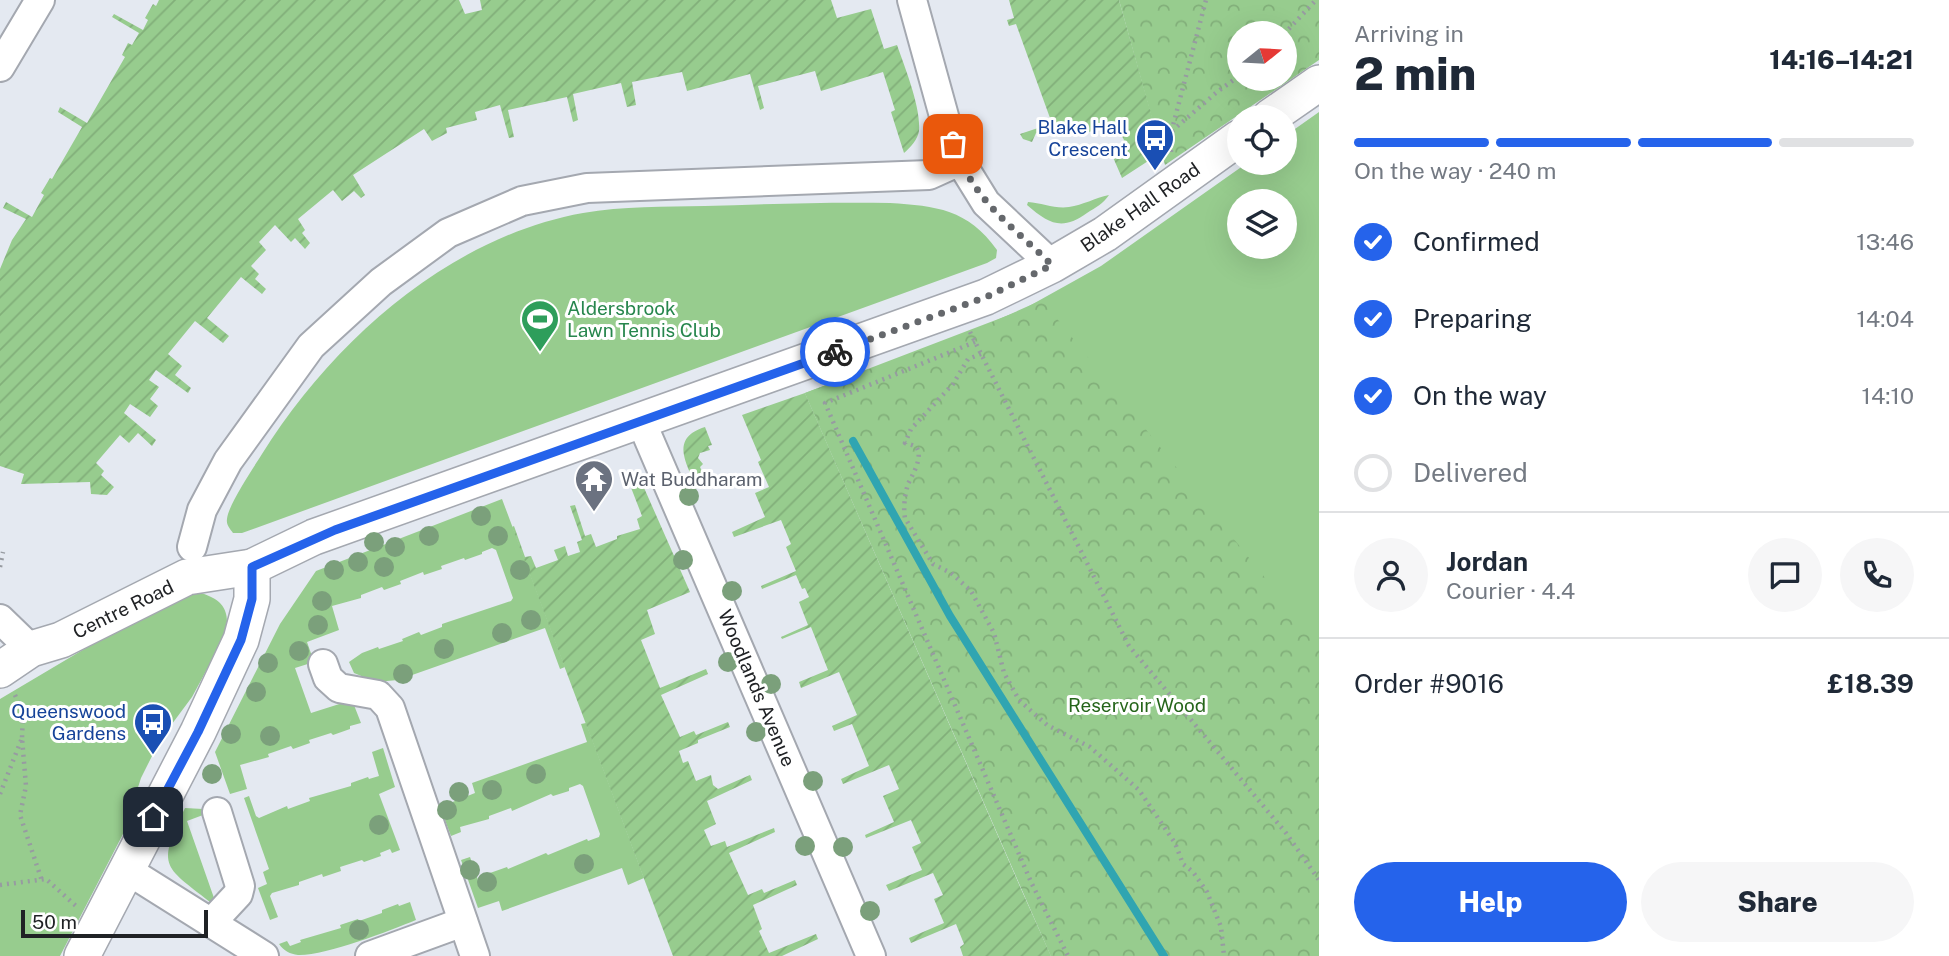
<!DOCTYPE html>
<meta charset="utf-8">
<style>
body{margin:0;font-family:"Public Sans",sans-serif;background:#f6f6f7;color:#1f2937;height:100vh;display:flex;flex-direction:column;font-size:26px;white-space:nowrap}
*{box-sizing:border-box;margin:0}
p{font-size:23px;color:#747a83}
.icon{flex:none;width:38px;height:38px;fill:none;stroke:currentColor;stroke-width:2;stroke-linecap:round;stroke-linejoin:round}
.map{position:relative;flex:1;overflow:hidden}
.drawer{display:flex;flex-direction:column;background:#fff;width:630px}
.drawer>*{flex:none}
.needle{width:46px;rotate:72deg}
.tools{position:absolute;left:1227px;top:21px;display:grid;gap:14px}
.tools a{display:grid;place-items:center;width:70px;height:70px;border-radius:50%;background:#fff;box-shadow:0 7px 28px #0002;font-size:35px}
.scale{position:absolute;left:21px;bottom:18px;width:187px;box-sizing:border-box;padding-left:7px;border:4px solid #202225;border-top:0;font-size:19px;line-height:24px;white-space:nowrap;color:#202225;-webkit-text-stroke:5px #fff;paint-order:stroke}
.pin{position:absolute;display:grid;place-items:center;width:60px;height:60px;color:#fff;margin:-30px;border-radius:14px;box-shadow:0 4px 10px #0006}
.courier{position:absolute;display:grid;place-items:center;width:70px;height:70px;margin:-35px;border:5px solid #2563eb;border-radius:50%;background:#fff;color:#222;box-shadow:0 2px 9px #0007}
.summary em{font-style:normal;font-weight:800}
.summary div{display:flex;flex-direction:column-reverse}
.summary{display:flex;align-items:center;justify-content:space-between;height:119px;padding:0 35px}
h1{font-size:46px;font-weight:800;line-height:52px}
.bar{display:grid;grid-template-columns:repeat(4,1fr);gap:10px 7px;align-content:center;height:84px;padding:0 35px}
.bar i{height:9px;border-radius:5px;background:#e0e1e3}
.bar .on{background:#2563eb}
.bar p{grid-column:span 4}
.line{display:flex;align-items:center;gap:18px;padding:0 35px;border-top:2px solid #e0e1e3}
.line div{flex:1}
.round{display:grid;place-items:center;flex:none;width:74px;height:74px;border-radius:37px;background:#f6f6f7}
ol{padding:0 35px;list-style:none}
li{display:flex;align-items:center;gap:21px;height:77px}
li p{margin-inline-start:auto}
li .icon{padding:7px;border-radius:50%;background:#2563eb;color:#fff;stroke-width:4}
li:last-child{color:#747a83}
li i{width:38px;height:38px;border:4px solid #e0e1e3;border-radius:50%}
.action{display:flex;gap:14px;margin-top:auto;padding:14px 35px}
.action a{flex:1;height:80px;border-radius:42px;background:#2563eb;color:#fff;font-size:28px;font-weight:800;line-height:80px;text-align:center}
.action a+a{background:#f6f6f7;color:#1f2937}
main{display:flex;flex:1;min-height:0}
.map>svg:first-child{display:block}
</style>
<main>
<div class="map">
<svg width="1319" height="956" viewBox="0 0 1319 956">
<defs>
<pattern id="forest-crowns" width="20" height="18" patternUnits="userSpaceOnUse" patternTransform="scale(1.75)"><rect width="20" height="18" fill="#97cc8e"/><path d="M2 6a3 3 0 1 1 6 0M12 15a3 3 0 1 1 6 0" fill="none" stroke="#82af7a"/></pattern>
<pattern id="garden-furrows" width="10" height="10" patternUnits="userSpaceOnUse" patternTransform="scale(1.75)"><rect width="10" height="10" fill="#97cc8e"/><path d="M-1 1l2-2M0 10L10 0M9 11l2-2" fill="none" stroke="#82af7a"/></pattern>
</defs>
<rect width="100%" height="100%" fill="#e4e9f1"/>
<g fill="#97cc8e" fill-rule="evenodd">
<path d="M1319 112V956H1051L805 393 1022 310 1101 266 1247 163H1284L1285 136ZM1239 201H1284V247H1239Z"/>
<path d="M1109 195C1104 203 1095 208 1087 213 1062 231 1049 224 1027 205L1028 202C1042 203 1055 209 1069 207 1083 205 1095 198 1109 195Z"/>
<path d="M890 203C936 206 968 209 997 250L996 258 987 263 242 533H233C230 529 226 525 227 519 228 505 254 467 262 454 333 341 449 237 583 213 623 206 665 207 705 206 766 204 828 202 890 203Z"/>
<polygon points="502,499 565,667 560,669 545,628 398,680 376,682 354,673 349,662 362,653 378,647 379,649 403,641 402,639 419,632 421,635 442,627 442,624 511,601 513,598 496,550 492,548 482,552 482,554 465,560 464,558 441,566 442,569 424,575 423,572 400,581 401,584 384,590 382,587 361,595 361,598 332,606 339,630 307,642 314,662 295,668 311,713 352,700 361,723 350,726 350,729 333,735 331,733 309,740 310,743 293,749 291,746 268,754 269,757 240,765 247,789 230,794 215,752 280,624 316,571"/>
<path d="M201 593C224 600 231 612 225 636L192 697 166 732 153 754 141 778 123 834 60 956H0V699L150 610 180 594Z"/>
<polygon points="586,723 644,878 628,885 622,868 502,911 499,901 478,908 461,860 470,857 478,880 490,875 490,873 507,867 508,869 546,853 548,855 587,839 588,841 599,837 600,834 583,786 580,784 569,788 569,791 553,796 551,794 512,811 511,808 489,816 489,819 460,827 461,832 451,836 440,807 475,793 472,783 587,742 581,724"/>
<polygon points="383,748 395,787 379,794 400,850 392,853 390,849 380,853 381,856 364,862 362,860 340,867 341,871 323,877 322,874 299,882 299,885 272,893 270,896 278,917 270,920 258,888 267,884 263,872 269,869 244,798 249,796 256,816 259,818 287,806 288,809 310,801 309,798 351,786 351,783 368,777 369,779 379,776 372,752"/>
<path d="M185 808 203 809V815L187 821 214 898V905C165 866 155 869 185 808Z"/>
<path d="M410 902 416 920C389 931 325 956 298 955 290 954 284 951 279 944L287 941 290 946 301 942 300 940 341 928 340 925 358 919 359 921 382 913V910L398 904 399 906Z"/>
</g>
<g fill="url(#forest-crowns)" fill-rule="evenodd">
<path d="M1119 0H1319V60L1165 165ZM1239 33H1284V79H1239Z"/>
<polygon points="1042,300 1319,645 1319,956 1051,956 805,393 970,332"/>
</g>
<g fill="url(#garden-furrows)">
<path d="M159 0H459L465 14 482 10 480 0H831L837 18 871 9 884 49 897 45C905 68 921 107 919 131 918 139 910 148 904 153L891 112 895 110 883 72 821 91 815 71 758 86 764 108 760 110 750 74 687 91 682 72 632 82 636 105 627 107 621 83 573 94 578 120 573 122 567 97 508 110 514 137 509 138 500 105 475 112 477 120 446 128 447 133 432 141 424 129 353 175 365 195 361 198 354 191 342 201 333 190 298 219 305 230 302 233 310 243 305 249 295 238 291 242 275 225 259 242 266 250 251 266 259 274 255 279 266 289 262 294 241 277 207 318 229 336 223 343 195 321 168 354 182 366 175 375 191 388 188 393 156 370 149 380 159 387 150 399 158 406 150 417 130 404 124 413 156 440 152 446 138 433 129 443 120 435 96 463 104 471 101 475 114 487 107 495 91 494 90 482 21 484 24 474 0 466V269L12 240 26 219 3 208 6 202 32 217 44 195 41 193 50 178 52 179 82 127 58 112 60 107 87 123 125 57 122 55 128 43 132 45 139 33 112 17 114 14 143 30 148 20 145 18 153 4 156 6Z"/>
<polygon points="1009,0 1119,0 1162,152 1122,178 1112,155 1122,152 1120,146 1124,140 1122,136 1116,134 1113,128 1103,132 1101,128 1083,134 1081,128 1061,136 1046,130 1044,136 1036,133 1032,142 1023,139 1020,134 1038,128 1037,123 1050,118 1016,24 1009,26 1007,20 1014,18"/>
<polygon points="805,393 1022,891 1051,956 963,956 960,947 964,944 956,924 911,943 909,938 944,923 934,899 943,895 933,873 889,891 886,885 922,870 912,847 921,843 911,820 866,838 865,835 894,822 883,796 899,789 889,765 843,784 841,779 869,766 852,724 834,731 832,726 857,715 839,672 801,688 799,682 828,670 811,627 782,639 781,637 808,625 799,602 809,597 805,588 802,589 796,575 762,589 761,586 796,571 786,547 791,544 781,520 734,537 732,532 765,517 755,493 769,487 758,462 761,460 742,415"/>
<path d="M705 427 712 445 708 446 710 450 700 453 698 458 703 464 700 467 706 480H711L696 486C686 462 670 438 705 427Z"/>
<polygon points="641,481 690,592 647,610 655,634 641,640 660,688 706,669 708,674 661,695 680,737 694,731 696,735 728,722 730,727 698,740 698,743 679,751 683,763 688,761 696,781 711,775 713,785 718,789 750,775 752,780 707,801 716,824 704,830 711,846 725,841 727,847 774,828 775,832 729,853 748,895 762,889 764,893 795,880 797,885 753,905 762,929 759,931 769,953 816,934 818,939 782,956 673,956 512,527 514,526 525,557 531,556 536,568 558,560 554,550 565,546 568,556 580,552 577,542 582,540 570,506 575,505 585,536 591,534 596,547 617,539 617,536 640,529 637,519 642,516 630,485"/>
</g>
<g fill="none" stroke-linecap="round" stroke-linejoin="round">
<polyline stroke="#30a5b1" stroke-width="8" points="853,441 950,616 1164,956"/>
<defs>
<g id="minor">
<polyline points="912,0 947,127 960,161"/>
<polyline points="0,67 40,0"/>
<polyline points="641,421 871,956"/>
<polyline points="192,547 202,510 228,461 311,346 381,282 448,233 522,201 587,188 929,175 960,161 986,203 1052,265"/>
<polyline points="0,619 31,649"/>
<polyline points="323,664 328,678 339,688 378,695 390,708 475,956"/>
<polyline points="127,870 264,956"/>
<polyline points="211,923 238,894 240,886 217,812"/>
<polyline points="370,956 463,922"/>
</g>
<g id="major">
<polyline points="1270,117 1319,83"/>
<polyline points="0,670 31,649 61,640 187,577 252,567 314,537 986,297 1052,265 1105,234 1239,138"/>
<polyline points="82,956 198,732 241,640 252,599 252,567"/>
</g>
</defs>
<use href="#minor" stroke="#a4a8b0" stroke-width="32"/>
<use href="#major" stroke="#a4a8b0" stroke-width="38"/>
<g stroke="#979ba1" stroke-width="4.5" stroke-dasharray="2 5" stroke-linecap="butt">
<polyline points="1284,34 1316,0"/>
<polyline points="1172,131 1217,92 1239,76"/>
<polyline points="1171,152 1171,133 1206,0"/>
<polyline points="970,332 1129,646 1286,833 1319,880"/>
<polyline points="975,342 825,403 1031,882 1068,956"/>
<path d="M981 354 968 359 953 384 911 429 905 443C909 444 913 445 916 447 924 456 912 476 908 484 905 494 903 508 905 518L933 564 951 573 971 591 994 633 1004 673 1019 700 1047 725 1090 747 1139 790 1175 843 1183 864 1193 872 1207 892 1221 927 1224 956"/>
<polyline points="0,567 3,552"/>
<polyline points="15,695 23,713 22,738"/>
<polyline points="0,794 22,738 26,786 20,815 42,881"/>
<polyline points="0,885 46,879 76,906"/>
</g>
<use href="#minor" stroke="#fff" stroke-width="28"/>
<use href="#major" stroke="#fff" stroke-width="35"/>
</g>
<g fill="#7ba07b">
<circle cx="689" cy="496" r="10"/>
<circle cx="481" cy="516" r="10"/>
<circle cx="429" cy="536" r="10"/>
<circle cx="498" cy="536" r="10"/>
<circle cx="374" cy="542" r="10"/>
<circle cx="395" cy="547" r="10"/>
<circle cx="683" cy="560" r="10"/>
<circle cx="358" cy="562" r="10"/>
<circle cx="384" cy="567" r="10"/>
<circle cx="334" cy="570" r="10"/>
<circle cx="520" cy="570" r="10"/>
<circle cx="732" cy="591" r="10"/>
<circle cx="322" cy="601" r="10"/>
<circle cx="531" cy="620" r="10"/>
<circle cx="318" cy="625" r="10"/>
<circle cx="502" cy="633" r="10"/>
<circle cx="444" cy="649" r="10"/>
<circle cx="299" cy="651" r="10"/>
<circle cx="728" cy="662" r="10"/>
<circle cx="268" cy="663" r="10"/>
<circle cx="403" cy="674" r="10"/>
<circle cx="771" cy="684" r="10"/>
<circle cx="256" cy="692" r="10"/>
<circle cx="756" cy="732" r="10"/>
<circle cx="231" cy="734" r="10"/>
<circle cx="270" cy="736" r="10"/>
<circle cx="212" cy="774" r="10"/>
<circle cx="536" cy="774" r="10"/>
<circle cx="813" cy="781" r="10"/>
<circle cx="492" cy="790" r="10"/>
<circle cx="459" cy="792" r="10"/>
<circle cx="447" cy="810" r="10"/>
<circle cx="379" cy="825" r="10"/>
<circle cx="805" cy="846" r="10"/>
<circle cx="843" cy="847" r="10"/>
<circle cx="584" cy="864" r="10"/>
<circle cx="470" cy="870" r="10"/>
<circle cx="487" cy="882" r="10"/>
<circle cx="870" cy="911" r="10"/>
<circle cx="359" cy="930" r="10"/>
</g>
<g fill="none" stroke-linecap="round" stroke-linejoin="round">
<path stroke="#65686c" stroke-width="7" stroke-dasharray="0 12.6" d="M835 352 986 297 1052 265C1010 224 975 202 953 144"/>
<polyline stroke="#2563eb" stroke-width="9" points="153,817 198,732 241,640 252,599 252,567 335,530 835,352"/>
</g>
<defs>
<symbol id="bus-pin" viewBox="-11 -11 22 30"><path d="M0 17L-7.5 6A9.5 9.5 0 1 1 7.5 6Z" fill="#1a4fb4" stroke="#fff"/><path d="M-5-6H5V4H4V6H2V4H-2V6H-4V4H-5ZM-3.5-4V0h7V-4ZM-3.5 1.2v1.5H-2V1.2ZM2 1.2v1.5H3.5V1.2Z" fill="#fff"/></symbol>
<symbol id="stadium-pin" viewBox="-11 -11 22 30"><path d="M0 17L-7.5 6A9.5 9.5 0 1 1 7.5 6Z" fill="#2e9e5b" stroke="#fff"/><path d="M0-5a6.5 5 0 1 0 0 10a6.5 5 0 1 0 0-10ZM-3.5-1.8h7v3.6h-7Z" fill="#fff"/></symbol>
<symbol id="temple-pin" viewBox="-11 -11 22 30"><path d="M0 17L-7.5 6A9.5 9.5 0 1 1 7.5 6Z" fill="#6b7280" stroke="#fff"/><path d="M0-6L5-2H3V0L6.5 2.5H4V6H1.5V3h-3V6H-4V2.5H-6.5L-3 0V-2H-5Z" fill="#fff"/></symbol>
</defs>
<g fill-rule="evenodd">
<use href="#bus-pin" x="1133" y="116" width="44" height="60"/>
<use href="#stadium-pin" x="518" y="297" width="44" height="60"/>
<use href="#temple-pin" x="572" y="457" width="44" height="60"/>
<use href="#bus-pin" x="131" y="700" width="44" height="60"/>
</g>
<g text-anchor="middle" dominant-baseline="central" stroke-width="6" stroke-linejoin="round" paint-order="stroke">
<g font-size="19" fill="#164399" stroke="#fff" text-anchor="end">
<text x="1128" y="127">Blake Hall<tspan x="1128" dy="22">Crescent</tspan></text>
<text x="126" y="711">Queenswood<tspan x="126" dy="22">Gardens</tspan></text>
</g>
<g font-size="19" fill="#202225" stroke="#fff">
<text transform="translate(1140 207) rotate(-35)">Blake Hall Road</text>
<text transform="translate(123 609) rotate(-26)">Centre Road</text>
<text transform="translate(757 688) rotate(67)">Woodlands Avenue</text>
</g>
<g font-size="19" fill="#27864d" stroke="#fff" text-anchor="start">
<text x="567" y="308">Aldersbrook<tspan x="567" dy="22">Lawn Tennis Club</tspan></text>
</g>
<g font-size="19" fill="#5b616d" stroke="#fff" text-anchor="start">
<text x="621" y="479">Wat Buddharam</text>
</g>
<g font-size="19" fill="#25651a" stroke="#fff">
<text x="1137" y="705">Reservoir Wood</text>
</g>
</g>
</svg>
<div class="tools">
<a><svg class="needle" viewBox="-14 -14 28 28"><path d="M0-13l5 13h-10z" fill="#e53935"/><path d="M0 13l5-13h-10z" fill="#747a83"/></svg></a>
<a><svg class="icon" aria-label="locate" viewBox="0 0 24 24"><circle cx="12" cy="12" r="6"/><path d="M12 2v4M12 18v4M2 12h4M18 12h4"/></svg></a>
<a><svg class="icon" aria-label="layers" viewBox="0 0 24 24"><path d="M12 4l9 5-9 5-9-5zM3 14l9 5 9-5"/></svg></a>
</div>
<div class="scale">50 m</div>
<div class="pin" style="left:953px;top:144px;background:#ea580c"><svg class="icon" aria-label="bag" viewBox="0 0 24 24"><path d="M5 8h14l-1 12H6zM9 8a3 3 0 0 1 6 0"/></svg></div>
<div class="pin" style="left:153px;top:817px;background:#1f2937"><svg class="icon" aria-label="home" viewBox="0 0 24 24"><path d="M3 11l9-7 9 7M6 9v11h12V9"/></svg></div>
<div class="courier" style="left:835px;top:352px"><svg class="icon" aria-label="bike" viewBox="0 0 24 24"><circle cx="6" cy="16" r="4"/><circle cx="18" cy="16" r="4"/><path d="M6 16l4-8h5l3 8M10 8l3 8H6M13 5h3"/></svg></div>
</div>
<section class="drawer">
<div class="summary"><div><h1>2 min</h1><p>Arriving in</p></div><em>14:16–14:21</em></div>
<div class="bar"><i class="on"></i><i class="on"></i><i class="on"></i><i></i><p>On the way · 240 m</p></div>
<ol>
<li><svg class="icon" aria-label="check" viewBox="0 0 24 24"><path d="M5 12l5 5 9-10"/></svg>Confirmed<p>13:46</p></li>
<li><svg class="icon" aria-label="check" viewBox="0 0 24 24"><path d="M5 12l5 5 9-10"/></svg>Preparing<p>14:04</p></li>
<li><svg class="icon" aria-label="check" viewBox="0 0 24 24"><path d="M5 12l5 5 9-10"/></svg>On the way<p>14:10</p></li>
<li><i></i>Delivered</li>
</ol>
<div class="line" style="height:126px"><a class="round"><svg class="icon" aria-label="person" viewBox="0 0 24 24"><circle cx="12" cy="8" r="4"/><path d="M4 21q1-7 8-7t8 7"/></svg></a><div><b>Jordan</b><p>Courier · 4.4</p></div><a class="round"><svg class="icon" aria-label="chat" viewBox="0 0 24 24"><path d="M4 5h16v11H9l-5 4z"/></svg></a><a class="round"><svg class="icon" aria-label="phone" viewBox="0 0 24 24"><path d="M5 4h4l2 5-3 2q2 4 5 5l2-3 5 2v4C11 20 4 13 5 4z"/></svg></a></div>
<div class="line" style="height:91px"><div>Order #9016</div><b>£18.39</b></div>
<div class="action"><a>Help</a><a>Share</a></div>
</section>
</main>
